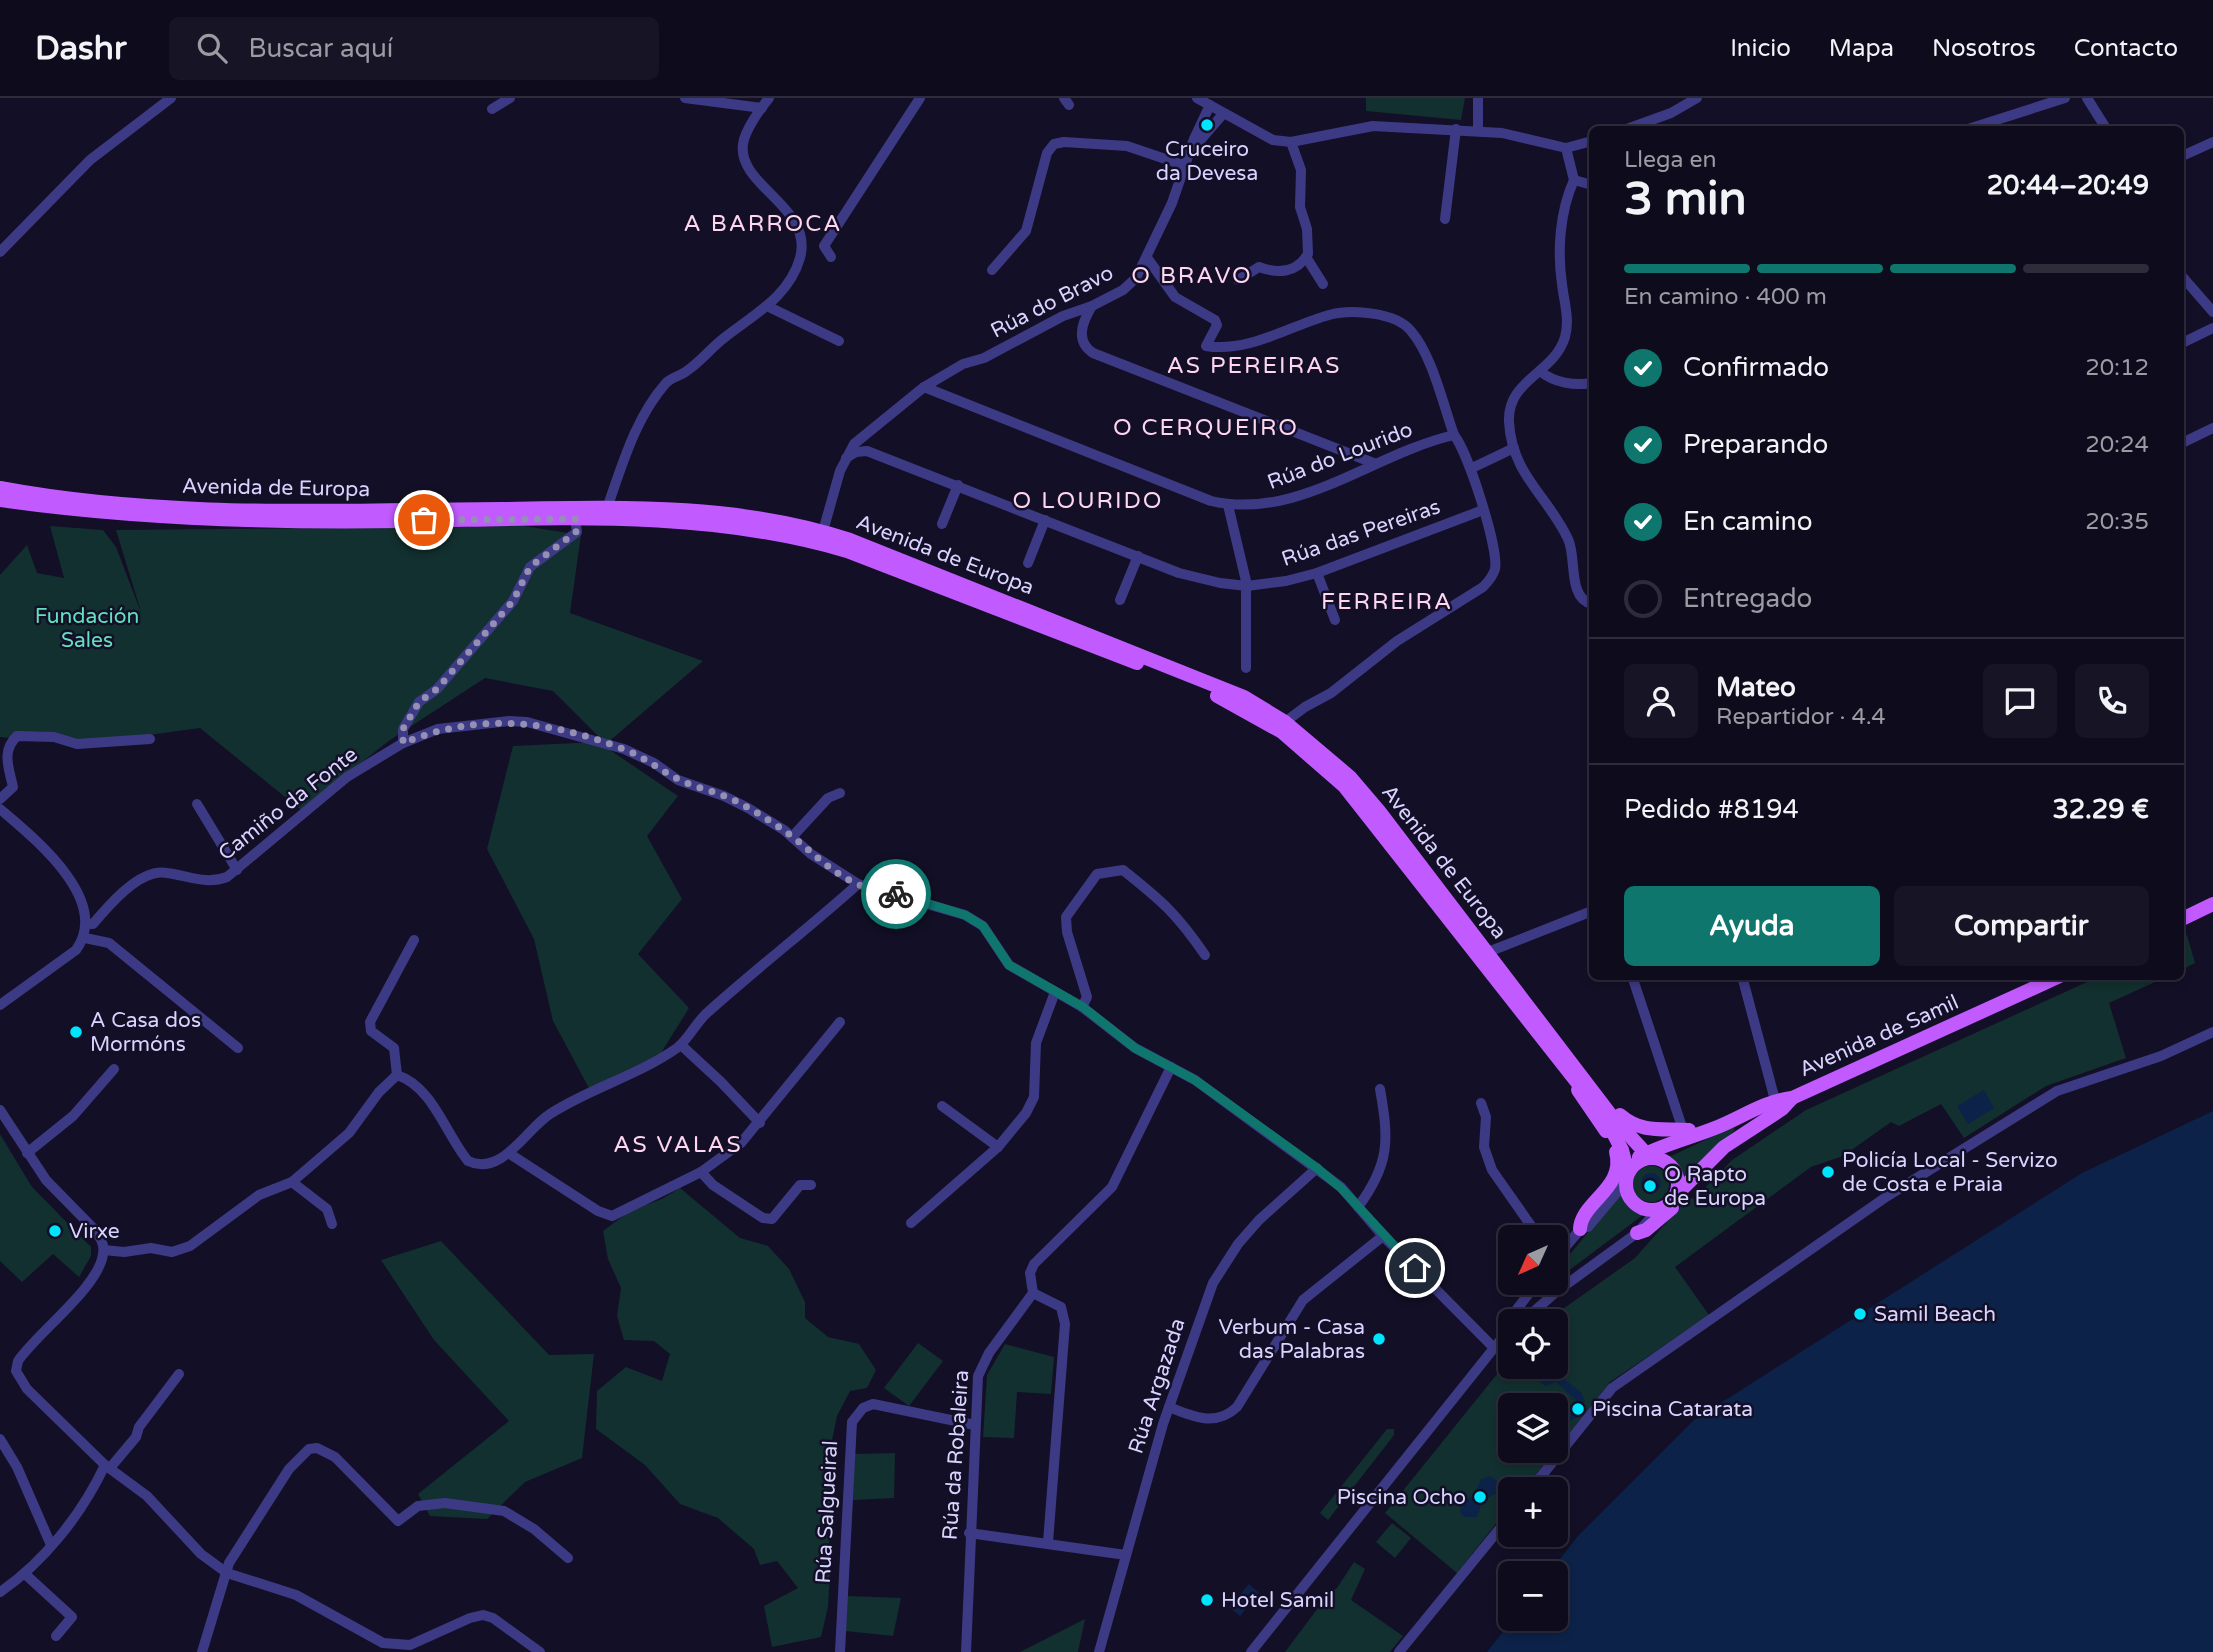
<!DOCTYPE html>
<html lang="es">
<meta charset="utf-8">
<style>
body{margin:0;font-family:"Varela Round",sans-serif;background:#171425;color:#f1f3f6;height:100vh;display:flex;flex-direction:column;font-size:26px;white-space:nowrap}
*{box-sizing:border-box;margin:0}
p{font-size:23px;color:#9b9ba3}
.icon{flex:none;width:38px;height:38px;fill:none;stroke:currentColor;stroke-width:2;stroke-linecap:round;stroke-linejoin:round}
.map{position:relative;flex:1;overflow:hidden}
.panel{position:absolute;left:1589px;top:28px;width:595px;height:854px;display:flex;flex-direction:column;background:#0e0b1c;border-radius:10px;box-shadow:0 4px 10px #0003,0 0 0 2px #2e2b3b}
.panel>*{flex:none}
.needle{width:46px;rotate:225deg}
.controls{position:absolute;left:1498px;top:1127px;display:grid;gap:14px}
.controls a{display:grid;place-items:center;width:70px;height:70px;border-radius:10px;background:#0e0b1c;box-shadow:0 4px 10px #0003,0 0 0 2px #2e2b3b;font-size:35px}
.pin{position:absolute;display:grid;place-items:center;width:60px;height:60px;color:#fff;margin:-30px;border:4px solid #fff;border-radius:50%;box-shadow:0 2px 7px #0007}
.courier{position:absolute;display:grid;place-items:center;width:70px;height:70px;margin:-35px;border:5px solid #0f766e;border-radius:50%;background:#fff;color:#222;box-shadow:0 2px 9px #0007}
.summary em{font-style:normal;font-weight:700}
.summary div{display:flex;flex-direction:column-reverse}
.summary{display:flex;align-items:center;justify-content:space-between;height:119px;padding:0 35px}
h1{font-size:46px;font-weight:700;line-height:52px}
.bar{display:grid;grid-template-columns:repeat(4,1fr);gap:10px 7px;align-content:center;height:84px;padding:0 35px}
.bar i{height:9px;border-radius:5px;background:#2e2b3b}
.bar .selected{background:#0f766e}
.bar p{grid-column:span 4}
.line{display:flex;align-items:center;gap:18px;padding:0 35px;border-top:2px solid #2e2b3b}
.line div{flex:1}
.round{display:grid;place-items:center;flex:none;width:74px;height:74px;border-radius:10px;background:#171425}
ol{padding:0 35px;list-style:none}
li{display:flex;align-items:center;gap:21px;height:77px}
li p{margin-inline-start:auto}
li .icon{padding:7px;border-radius:50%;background:#0f766e;color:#fff;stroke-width:4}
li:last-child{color:#9b9ba3}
li i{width:38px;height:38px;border:4px solid #2e2b3b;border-radius:50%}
.primary-button{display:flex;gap:14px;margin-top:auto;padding:14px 35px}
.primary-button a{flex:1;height:80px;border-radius:10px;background:#0f766e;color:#fff;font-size:28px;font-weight:700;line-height:80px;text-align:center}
.primary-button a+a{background:#171425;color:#f1f3f6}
header{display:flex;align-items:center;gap:42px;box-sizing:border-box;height:98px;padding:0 35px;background:#0e0b1c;border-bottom:2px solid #2e2b3b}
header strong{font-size:33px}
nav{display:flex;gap:38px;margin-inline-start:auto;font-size:24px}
.search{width:490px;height:63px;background:#171425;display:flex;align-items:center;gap:18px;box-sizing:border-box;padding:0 24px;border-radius:10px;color:#9b9ba3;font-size:26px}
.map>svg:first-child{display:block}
</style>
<header>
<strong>Dashr</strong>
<div class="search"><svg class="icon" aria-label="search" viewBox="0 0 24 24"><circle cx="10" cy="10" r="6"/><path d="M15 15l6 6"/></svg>Buscar aquí</div>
<nav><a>Inicio</a><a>Mapa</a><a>Nosotros</a><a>Contacto</a></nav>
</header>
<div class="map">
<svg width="2213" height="1554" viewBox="0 0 2213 1554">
<rect width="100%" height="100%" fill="#130f26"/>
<g fill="#12302f">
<polygon points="1366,0 1465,0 1461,22 1366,13"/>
<polygon points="50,428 103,432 116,449 142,517 116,432 524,428 581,437 570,515 703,563 606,646 553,593 485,580 390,642 301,712 200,630 82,646 0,639 0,477 27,447 37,475 64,480"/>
<polygon points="598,644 678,698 647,738 682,801 638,856 689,910 656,963 591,994 553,923 534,841 487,751 513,648"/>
<polygon points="2187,837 2195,865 2181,872 2181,840"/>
<polygon points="2098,879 2166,879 2109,905 2126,960 2046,988 1964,1040 1941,1006 1899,1028 1891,1024 1843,1058 1811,1069 1675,1169 1709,1217 1610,1284 1556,1352 1556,1307 1510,1307 1510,1353 1555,1353 1524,1391 1510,1391 1510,1408 1457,1475 1385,1415 1510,1260 1510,1269 1556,1269 1556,1223 1546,1223 1635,1160 1689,1099 1694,1101 1732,1062 1806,1012"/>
<polygon points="1733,1029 1735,1032 1683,1079 1669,1059"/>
<polygon points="0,1036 32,1089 91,1149 91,1158 79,1179 53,1156 22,1184 0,1163"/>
<circle cx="1651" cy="1086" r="18"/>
<polygon points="680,1090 740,1140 768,1148 789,1171 805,1204 805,1220 828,1239 859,1246 876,1272 867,1290 850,1293 837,1318 827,1367 832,1395 829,1429 830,1477 828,1509 821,1539 772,1549 764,1508 798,1490 777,1463 760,1467 754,1451 718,1420 680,1406 645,1367 596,1331 597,1293 626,1269 662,1283 670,1256 654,1243 624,1242 617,1218 621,1190 608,1161 603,1133 631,1112 662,1101"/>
<polygon points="1620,1096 1628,1109 1643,1117 1556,1182 1556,1173"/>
<polygon points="441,1143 549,1257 594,1256 582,1360 525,1384 487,1421 430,1418 418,1396 509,1323 434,1242 381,1162"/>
<polygon points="918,1245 943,1263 909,1308 884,1290"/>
<polygon points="1005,1246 1054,1259 1051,1296 1017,1294 1014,1340 983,1339 987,1277"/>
<polygon points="1387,1331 1394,1331 1394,1337 1328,1422 1320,1415"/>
<polygon points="895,1355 894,1400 853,1402 854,1356"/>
<polygon points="1392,1425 1411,1440 1395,1460 1376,1444"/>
<polygon points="1354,1464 1365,1471 1351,1502 1403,1538 1390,1554 1285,1554 1330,1494 1337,1490"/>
<polygon points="847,1498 901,1500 893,1538 845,1533"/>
<polygon points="1085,1521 1078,1554 1020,1554"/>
</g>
<g fill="#0c2248">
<polygon points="1984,992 1994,1010 1968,1026 1957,1008"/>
<polygon points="2213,1013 2213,1554 1487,1554 1513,1521 1556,1521 1556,1475 1549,1475 1577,1439 1694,1322 2082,1075"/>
<circle cx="1651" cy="1085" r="10"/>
<polygon points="1554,1274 1581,1294 1585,1303 1579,1319 1559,1327 1556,1345 1556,1318 1571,1312 1576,1302 1556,1284 1545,1288 1539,1283 1545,1275"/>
<polygon points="1490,1378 1497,1383 1497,1395 1483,1402 1477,1419 1464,1419 1460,1414 1461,1404 1474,1398 1481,1381"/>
<polygon points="1249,1486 1259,1495 1240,1518 1229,1509"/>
</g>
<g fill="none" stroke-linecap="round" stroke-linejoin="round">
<g stroke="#3d3a85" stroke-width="10">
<polyline points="685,0 762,10"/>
<polyline points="1064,0 1069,7"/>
<polyline points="1197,0 1273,42 1291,44 1373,28 1502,35 1566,50 1592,43"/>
<polyline points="2087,0 2107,32"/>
<polyline points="492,11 510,0"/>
<polyline points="1478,32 1478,0"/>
<polyline points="1624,32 1671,15 1697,0"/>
<polyline points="1965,32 2065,0"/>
<polyline points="1566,50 1574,82 1592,87"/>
<polyline points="1191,53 1223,16"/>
<polyline points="2180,59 2213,44"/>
<path d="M1574 82C1560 113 1557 152 1562 186 1564 204 1570 221 1565 239 1554 276 1507 281 1509 324 1512 377 1548 398 1568 441 1577 459 1567 500 1592 506"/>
<polyline points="1445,121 1456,31"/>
<polyline points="0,154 90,62 171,0"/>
<polyline points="831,159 824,148 920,0"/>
<polyline points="1306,159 1323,186"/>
<path d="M1148 161 1175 199 1215 222 1217 227 1206 248C1249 255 1289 228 1329 217 1351 211 1396 214 1411 233 1432 257 1443 306 1454 337 1468 354 1499 451 1495 471 1493 478 1488 484 1483 489L1397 543 1331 595 1305 609 1285 624"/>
<polyline points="992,172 1026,133 1047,55 1054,46 1064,44 1127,48 1186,68"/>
<polyline points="2180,176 2213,214"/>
<path d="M1238 182 1259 169C1278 176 1297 175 1308 156L1307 131 1300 109 1301 72 1291 44"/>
<polyline points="767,208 839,243"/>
<path d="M1092 208C1082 224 1075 243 1093 255L1376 366"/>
<polyline points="2180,246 2213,230"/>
<path d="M1540 273C1554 285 1575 288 1592 285"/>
<path d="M924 289 1211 403C1298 423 1372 356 1454 337"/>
<polyline points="2180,346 2213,330"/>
<polyline points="846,360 856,354 867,353 1179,475 1220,485 1247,488 1286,483 1317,475 1483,412"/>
<polyline points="1472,370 1514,350"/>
<polyline points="1228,407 1246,483 1246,570"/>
<path d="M607 410C622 368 635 320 666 285 672 279 681 278 688 272 701 263 711 250 724 240 753 217 789 199 800 160 814 109 737 88 743 46 745 32 760 11 769 0"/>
<polyline points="575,421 577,434 530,469 513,503 437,591 419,604 403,631 403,645 438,631 509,623 527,624 624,651 654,665 678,682 724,698 748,710 784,732 811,756 858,786 965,817 983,828 1009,867 1082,909 1135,950 1195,982 1341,1089 1383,1138 1494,1250"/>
<polyline points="942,426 958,387"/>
<polyline points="823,433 840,373 854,346 924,289 963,266 984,260 1063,218 1092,208 1123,192 1136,180 1172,105 1194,41 1210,7"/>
<polyline points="1028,465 1045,422"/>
<polyline points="1317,475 1335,522"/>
<polyline points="1120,502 1138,458"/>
<path d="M0 701 13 689C9 670 1 653 17 638L54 639 77 646 150 641"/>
<polyline points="197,706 237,772"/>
<path d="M0 711C34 740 112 802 76 852L0 907"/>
<polyline points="792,739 828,700 840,695"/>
<path d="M87 826H93C109 807 140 770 167 775 189 778 206 787 227 779L347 679 403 645"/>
<polyline points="85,840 109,845 238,950"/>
<polyline points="1488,854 1592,813"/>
<polyline points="1632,878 1683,1032"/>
<polyline points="1742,878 1775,1002"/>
<path d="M1082 909 1087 899 1067 834 1066 819 1097 776 1123 772C1162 803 1177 816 1205 857"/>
<polyline points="681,947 721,984 760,1025"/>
<polyline points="397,977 394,950 371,933 370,924 414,842"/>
<polyline points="1481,1005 1486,1019 1484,1049 1492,1072 1539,1139"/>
<polyline points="942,1008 998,1049 1026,1015 1034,999 1036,945 1055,894"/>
<path d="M0 1012 46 1082 94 1131C100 1139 105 1146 103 1156 99 1189 38 1234 18 1263L16 1273 27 1291 105 1367 147 1398 201 1456 227 1475 296 1497 383 1545 410 1547 470 1520 483 1517 493 1520 540 1554"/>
<polyline points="27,1055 73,1018 114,971"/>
<polyline points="510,1056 598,1113 612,1118 701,1074 741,1045 840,924"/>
<polyline points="701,1074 713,1087 763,1120 772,1121 800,1087 811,1087"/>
<polyline points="292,1084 327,1111 332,1126"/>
<path d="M1358 1109C1390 1066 1389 1042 1380 991"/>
<polyline points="911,1125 998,1049"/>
<polyline points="1580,1131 1588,1129 1625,1085"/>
<path d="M104 1152 124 1154 151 1150 172 1154 190 1148 259 1097 292 1084 349 1035 379 994 397 977C433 989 445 1035 468 1063 502 1079 526 1031 550 1016 590 990 637 978 677 950 689 941 696 924 708 914 757 870 809 830 858 786"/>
<polyline points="1556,1160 1584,1127"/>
<polyline points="1033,1195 1030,1175 1034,1166 1112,1089 1171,969"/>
<polyline points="1033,1195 1061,1209 1065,1226 1048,1444"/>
<polyline points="1513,1223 1517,1211 1537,1185"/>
<polyline points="1523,1223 1556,1194 1637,1135 1659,1111"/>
<path d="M1169 1309C1193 1319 1216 1329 1237 1309L1303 1202 1383 1138"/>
<polyline points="0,1341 17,1369 51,1447"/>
<polyline points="110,1370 136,1339 139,1329 179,1276"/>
<polyline points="1531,1391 1612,1290 1886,1099 2057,993 2161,958 2213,934"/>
<polyline points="969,1435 1126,1457"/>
<polyline points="25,1476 72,1519 56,1538"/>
<path d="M0 1494C44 1464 82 1416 105 1367"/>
<polyline points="202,1554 229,1465 289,1371 309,1351 317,1350 335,1359 398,1423 418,1408 445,1405 504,1413 534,1431 568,1460"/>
<polyline points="840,1554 852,1324 863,1310 873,1306 975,1327"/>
<polyline points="966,1554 978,1278 989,1255 1033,1195"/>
<polyline points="1099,1554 1163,1326 1213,1185 1238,1146 1259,1122 1317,1070"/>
<polyline points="1251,1554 1510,1230"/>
<polyline points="1399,1554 1510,1418"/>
</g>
<g stroke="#c25bff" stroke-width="14">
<path d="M0 390C166 421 335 412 503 411 618 409 740 405 850 442L1244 599 1285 624 1350 679 1379 713 1610 1016 1650 1060"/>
<path d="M0 402C133 421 266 425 400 423 550 421 702 410 847 453L1137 565"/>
<polyline points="1217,598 1282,634 1344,688 1587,997"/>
<polyline points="2180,822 2213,806"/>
<polyline points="1578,992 1606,1033"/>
<path d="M1620 1017C1642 1036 1663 1030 1689 1032"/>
<polyline points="1606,1021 1622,1052 1628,1075"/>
<path d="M1639 1059C1664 1046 1690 1040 1715 1030 1741 1020 1764 1003 1792 1000L2060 878"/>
<circle cx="1652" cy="1086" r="26"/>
<polyline points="1675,1098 1724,1049 1782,1011 1792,1000"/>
<path d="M1580 1131C1581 1104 1626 1090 1616 1054"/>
<polyline points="1637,1135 1646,1132 1672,1110"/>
</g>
</g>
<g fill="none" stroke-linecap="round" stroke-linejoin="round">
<path stroke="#948fb3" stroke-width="7" stroke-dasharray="0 12.6" d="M424 422 575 421 576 434 530 469 513 503 437 591 419 604 403 631V645C480 614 550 622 626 652 646 660 662 674 682 683 695 689 709 692 722 697 743 705 764 719 782 731 807 748 827 772 855 785 868 791 883 793 896 796"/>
<polyline stroke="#0f766e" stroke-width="9" points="896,796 965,817 983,828 1009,867 1083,909 1135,950 1195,982 1317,1070 1341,1090 1415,1170"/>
</g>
<g fill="#00e5ff" stroke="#130f26" stroke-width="2.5">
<circle cx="1207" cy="27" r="7"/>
<circle cx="76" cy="934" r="7"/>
<circle cx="1828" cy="1074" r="7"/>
<circle cx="1650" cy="1088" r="7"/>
<circle cx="55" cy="1133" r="7"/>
<circle cx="1860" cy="1216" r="7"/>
<circle cx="1379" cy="1241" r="7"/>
<circle cx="1578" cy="1311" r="7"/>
<circle cx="1480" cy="1399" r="7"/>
<circle cx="1207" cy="1502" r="7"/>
</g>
<g text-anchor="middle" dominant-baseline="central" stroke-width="5" stroke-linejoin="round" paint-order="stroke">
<g font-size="21" fill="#d9d4ff" stroke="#130f26" text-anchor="start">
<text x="1207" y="51" text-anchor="middle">Cruceiro<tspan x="1207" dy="24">da Devesa</tspan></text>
<text x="90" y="922">A Casa dos<tspan x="90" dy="24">Mormóns</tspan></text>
<text x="1842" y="1062">Policía Local - Servizo<tspan x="1842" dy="24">de Costa e Praia</tspan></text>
<text x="1664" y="1076">O Rapto<tspan x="1664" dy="24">de Europa</tspan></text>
<text x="69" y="1133">Virxe</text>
<text x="1874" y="1216">Samil Beach</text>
<text x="1365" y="1229" text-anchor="end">Verbum - Casa<tspan x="1365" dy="24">das Palabras</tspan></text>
<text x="1592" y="1311">Piscina Catarata</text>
<text x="1466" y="1399" text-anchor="end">Piscina Ocho</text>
<text x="1221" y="1502">Hotel Samil</text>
</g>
<g font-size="21" fill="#d9d4ff" stroke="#130f26">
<text transform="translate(1052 204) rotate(-27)">Rúa do Bravo</text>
<text transform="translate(1340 358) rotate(-21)">Rúa do Lourido</text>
<text transform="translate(276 390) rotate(1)">Avenida de Europa</text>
<text transform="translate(1361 435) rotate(-19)">Rúa das Pereiras</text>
<text transform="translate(945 457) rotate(21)">Avenida de Europa</text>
<text transform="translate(288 706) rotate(-38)">Camiño da Fonte</text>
<text transform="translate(1444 764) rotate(52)">Avenida de Europa</text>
<text transform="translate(1879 938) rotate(-24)">Avenida de Samil</text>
<text transform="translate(1157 1288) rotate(-72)">Rúa Argazada</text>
<text transform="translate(956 1357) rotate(-86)">Rúa da Robaleira</text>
<text transform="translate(827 1414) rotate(-87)">Rúa Salgueiral</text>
</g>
<g font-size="21" fill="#5fe0c0" stroke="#130f26">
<text x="87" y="518">Fundación<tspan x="87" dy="24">Sales</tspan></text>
</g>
<g font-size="23" letter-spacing="2" fill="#ffd6f0" stroke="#130f26">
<text x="763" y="126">A BARROCA</text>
<text x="1192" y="178">O BRAVO</text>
<text x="1254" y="268">AS PEREIRAS</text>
<text x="1206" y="330">O CERQUEIRO</text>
<text x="1088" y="403">O LOURIDO</text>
<text x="1387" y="504">FERREIRA</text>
<text x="678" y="1047">AS VALAS</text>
</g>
</g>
</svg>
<div class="controls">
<a><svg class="needle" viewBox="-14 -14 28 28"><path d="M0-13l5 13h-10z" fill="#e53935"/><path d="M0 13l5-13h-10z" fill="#9b9ba3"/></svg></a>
<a><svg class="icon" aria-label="locate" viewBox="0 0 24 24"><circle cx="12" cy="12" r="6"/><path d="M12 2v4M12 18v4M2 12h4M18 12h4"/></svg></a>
<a><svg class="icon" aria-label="layers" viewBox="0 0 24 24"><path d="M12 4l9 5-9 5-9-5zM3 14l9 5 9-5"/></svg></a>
<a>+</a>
<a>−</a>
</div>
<div class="pin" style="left:424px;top:422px;background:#ea580c"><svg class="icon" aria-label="bag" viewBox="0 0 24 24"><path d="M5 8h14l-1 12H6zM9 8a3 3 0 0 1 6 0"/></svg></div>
<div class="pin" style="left:1415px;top:1170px;background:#1f2937"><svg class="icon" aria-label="home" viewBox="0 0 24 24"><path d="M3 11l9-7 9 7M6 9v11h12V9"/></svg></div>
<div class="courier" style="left:896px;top:796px"><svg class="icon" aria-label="bike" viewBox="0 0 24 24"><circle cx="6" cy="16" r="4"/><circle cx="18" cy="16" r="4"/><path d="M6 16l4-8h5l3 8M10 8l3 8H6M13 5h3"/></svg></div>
<section class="panel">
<div class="summary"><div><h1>3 min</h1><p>Llega en</p></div><em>20:44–20:49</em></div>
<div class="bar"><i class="selected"></i><i class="selected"></i><i class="selected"></i><i></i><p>En camino · 400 m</p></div>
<ol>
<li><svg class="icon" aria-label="check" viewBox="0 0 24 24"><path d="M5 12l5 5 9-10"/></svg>Confirmado<p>20:12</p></li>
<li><svg class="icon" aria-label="check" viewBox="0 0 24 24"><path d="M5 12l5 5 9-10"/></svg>Preparando<p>20:24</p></li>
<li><svg class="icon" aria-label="check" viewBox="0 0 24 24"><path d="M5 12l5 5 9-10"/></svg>En camino<p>20:35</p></li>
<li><i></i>Entregado</li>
</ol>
<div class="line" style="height:126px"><a class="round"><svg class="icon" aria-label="person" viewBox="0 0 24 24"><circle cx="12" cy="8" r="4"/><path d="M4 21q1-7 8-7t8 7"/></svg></a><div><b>Mateo</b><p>Repartidor · 4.4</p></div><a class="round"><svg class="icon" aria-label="chat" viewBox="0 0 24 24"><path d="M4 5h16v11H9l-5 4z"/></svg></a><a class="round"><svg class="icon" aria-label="phone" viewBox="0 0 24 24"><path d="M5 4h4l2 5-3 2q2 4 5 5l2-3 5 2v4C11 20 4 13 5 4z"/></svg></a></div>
<div class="line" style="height:91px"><div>Pedido #8194</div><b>32.29 €</b></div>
<div class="primary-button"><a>Ayuda</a><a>Compartir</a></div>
</section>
</div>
